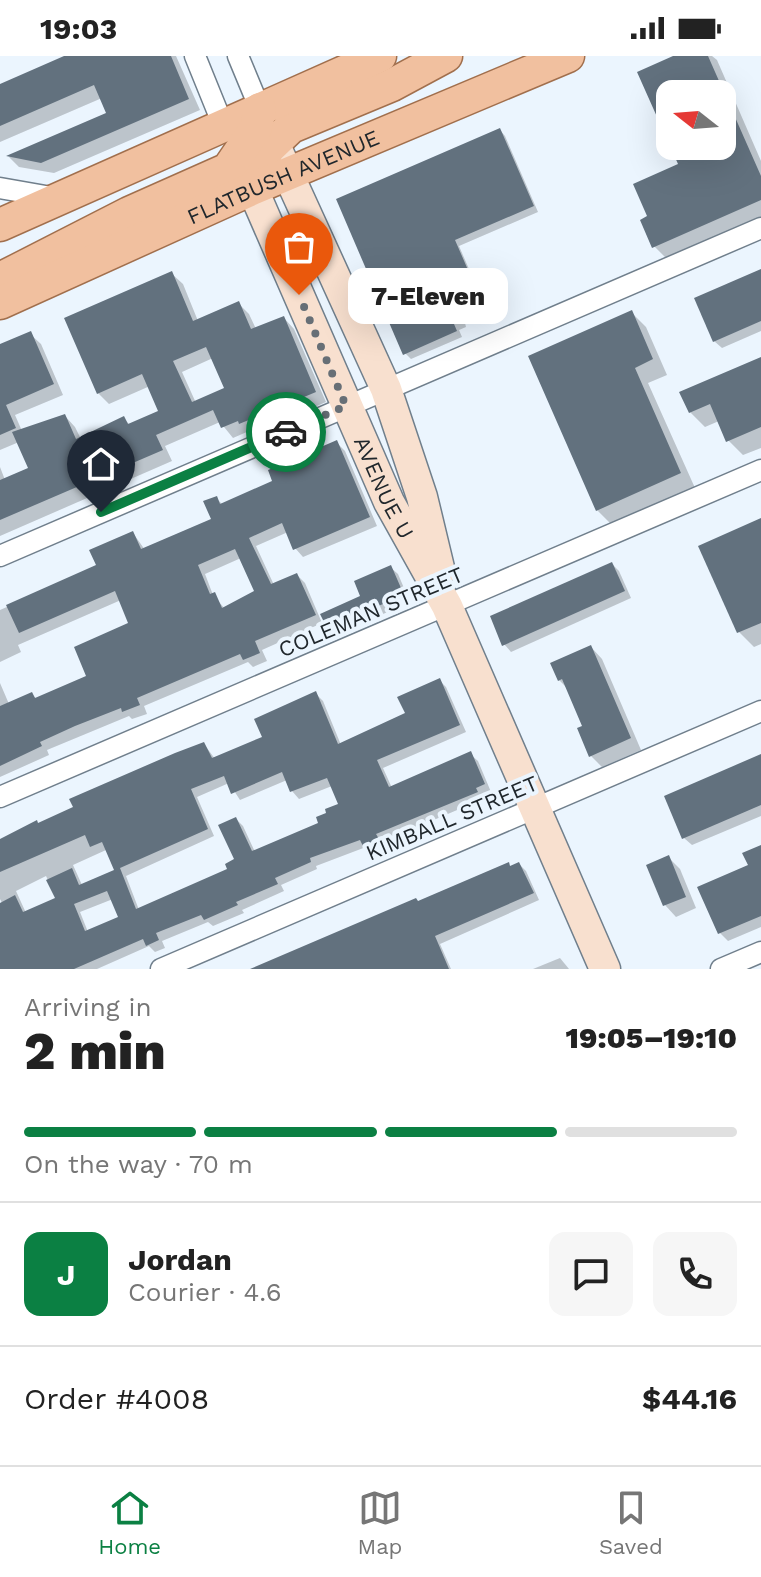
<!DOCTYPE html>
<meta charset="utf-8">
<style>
body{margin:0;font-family:"Work Sans",sans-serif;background:#f6f6f6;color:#222;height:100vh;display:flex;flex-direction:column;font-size:30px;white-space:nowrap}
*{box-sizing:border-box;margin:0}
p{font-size:26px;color:#767676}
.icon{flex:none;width:44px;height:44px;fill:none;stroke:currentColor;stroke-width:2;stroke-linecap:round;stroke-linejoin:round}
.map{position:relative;height:913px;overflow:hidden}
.panel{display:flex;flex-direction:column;background:#fff;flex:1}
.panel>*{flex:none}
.needle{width:52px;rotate:287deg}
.buttons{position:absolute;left:656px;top:24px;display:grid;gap:16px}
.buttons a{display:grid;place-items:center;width:80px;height:80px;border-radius:16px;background:#fff;box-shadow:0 8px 32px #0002;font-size:40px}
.pin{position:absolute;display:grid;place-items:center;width:68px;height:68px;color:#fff;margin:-82px -34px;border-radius:50% 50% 50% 0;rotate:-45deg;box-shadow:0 0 8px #0007}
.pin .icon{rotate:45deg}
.courier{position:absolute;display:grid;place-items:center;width:80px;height:80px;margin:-40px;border:6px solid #0b8043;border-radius:50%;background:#fff;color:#222;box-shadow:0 2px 10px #0007}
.bubble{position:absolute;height:56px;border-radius:16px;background:#fff;box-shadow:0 8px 32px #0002;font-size:26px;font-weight:800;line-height:56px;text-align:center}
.summary em{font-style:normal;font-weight:800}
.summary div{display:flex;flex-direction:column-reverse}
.summary{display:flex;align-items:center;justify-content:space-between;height:136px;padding:0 24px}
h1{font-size:52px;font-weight:800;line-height:60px}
.bar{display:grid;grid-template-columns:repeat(4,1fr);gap:12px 8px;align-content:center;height:96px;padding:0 24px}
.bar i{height:10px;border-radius:6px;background:#e0e0e0}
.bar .active{background:#0b8043}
.bar p{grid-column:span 4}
.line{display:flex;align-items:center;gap:20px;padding:0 24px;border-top:2px solid #e0e0e0}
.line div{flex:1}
.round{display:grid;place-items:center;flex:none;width:84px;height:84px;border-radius:16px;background:#f6f6f6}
.status{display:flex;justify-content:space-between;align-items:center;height:56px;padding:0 40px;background:#fff;direction:ltr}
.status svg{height:22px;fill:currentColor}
.tab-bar{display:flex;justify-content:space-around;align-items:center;height:112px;border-top:2px solid #e0e0e0;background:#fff;font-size:22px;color:#767676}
.tab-bar a{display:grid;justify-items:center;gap:4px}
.tab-bar .active{color:#0b8043}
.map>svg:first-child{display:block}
</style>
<div class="status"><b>19:03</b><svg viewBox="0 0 49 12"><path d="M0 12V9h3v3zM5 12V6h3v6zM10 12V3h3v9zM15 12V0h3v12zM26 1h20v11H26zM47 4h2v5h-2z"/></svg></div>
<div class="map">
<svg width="761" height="913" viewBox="0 0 761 913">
<rect width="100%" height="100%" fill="#ebf5fe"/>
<g fill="#0003" fill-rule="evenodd">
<polygon points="69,0 176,0 200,54 54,117 19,111 9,101 109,58 102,42 0,86 0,30"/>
<polygon points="677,0 712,0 717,4 761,105 761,165 669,205 654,190 681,109 672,90 722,90 722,38 670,38 670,85 640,17"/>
<polygon points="500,74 505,80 538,156 459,190 488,257 465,267 466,271 459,274 462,281 411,303 405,297"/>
<polygon points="761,216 761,275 722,292 714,285"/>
<path d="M172 218 183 228 198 265 239 248 249 258 256 273 284 262 294 273 326 346 252 378 249 375 233 382 220 366 165 390 172 405 0 480V411L5 424 31 413 19 386 0 394V291L30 278 41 288 63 339 15 359 22 375 65 360 75 371 81 383 124 363 130 369 161 356 150 330 109 348 98 337ZM213 302 227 333 196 347 182 316Z"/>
<polygon points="631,256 646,271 667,319 648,327 695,432 612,469 597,454"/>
<polygon points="761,303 761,392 743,399 728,384 719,365 705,371 690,356"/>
<path d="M337 387 345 395 377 470 303 501 295 492 288 476 256 490 274 529 297 519 305 527 322 567 262 594 267 605 253 611 248 606 144 650 147 658 132 663 129 660 47 694 49 699 0 721V627L9 648 31 638 37 643 88 621 131 568 121 544 18 589 21 596 0 606V554L98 511 133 477 145 494 213 464 216 442 223 449 275 426ZM241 502 257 536 225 553 213 539 205 518Z"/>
<polygon points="761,464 761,588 754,591 739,576"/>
<polygon points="612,508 619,515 631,542 511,596 504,588"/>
<polygon points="390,511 398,518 410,546 336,579 329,571 363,541"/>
<polygon points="591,591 602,603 641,694 602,711 591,700 584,671 567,632 559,624"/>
<path d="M439 624 446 631 466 676 383 712 392 732 470 698 478 705 491 736 482 740 483 743 382 786 384 791 372 796 366 791 316 810 317 813 281 829 284 835 242 854 244 857 213 870 208 866 162 885 165 892 155 896 149 890 97 913H0V894L18 879 0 843V784L39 769 204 688 215 703 265 682 315 637 323 645 341 689 407 658ZM287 724 292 735 299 743 332 730 341 749 320 768 255 796 243 770 236 763 237 804 230 814 139 854 126 820 214 780 197 741 229 727 240 744ZM106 794 116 815 82 829 73 809ZM46 820 57 843 26 857 16 835ZM113 843 121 862 88 876 80 856Z"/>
<polygon points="761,700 761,760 692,789 684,782"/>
<polygon points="668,801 680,813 696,852 676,861 665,849"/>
<polygon points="761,805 761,871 728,885 720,877"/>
<polygon points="519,808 526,815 539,844 440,888 451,913 257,913"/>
<polygon points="560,902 569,913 533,913"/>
</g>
<g fill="#62717e" fill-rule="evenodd">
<polygon points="64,0 171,0 189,43 41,107 6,100 106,57 94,29 0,70 0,28"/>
<polygon points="673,0 708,0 761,120 761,144 652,192 640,164 647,160 633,128 678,108 670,90 722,90 722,38 670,38 670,90 637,16"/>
<polygon points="500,72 534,150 455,184 484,251 460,261 462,265 454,268 457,275 403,299 336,143"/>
<polygon points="761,213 761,265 713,286 694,242"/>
<path d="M172 215 193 265 239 245 251 273 284 260 316 336 239 368 238 365 221 372 213 354 156 379 163 394 0 464V424L28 412 12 376 65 358 76 383 124 360 128 368 158 355 142 318 97 338 64 262ZM206 291 224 332 192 346 173 305Z"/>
<polygon points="632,254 653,303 635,312 681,417 596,455 528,300"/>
<polygon points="31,275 54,328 6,349 16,372 0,379 0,288"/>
<polygon points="761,301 761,371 726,386 710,348 689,357 679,336"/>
<path d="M337 384 370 461 293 494 282 467 249 482 271 528 297 517 316 559 255 585 260 597 243 604 240 598 137 642 140 649 122 656 121 652 75 670 40 686 42 690 0 710V650L32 636 35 642 86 620 74 591 128 567 115 535 19 577 6 549 96 509 89 494 133 475 141 493 211 463 203 445 217 440 220 448 272 425 268 414ZM235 493 254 535 222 552 215 536 210 538 198 509Z"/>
<polygon points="761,462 761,567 737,577 698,490"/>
<polygon points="612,506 625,535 502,590 490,560"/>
<polygon points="391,509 404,539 327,572 320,558 360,540 354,525"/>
<polygon points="591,589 631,682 589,701 577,672 582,670 562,623 558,625 550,607"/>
<path d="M440 622 460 669 377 704 389 731 471 695 485 728 476 732 478 736 376 778 379 783 363 790 360 784 310 802 311 806 275 822 278 828 236 846 238 849 204 864 201 859 156 877 159 884 146 890 143 883 74 913H0V847L15 839 23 856 55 842 46 824 72 812 79 829 114 814 102 786 90 791 85 779 0 816V783L37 764 38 767 73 751 69 743 175 697 204 686 212 702 262 681 254 663 316 635 338 688 405 657 397 641ZM282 716 290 736 327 722 338 748 325 753 326 757 316 761 318 767 252 795 236 761 218 769 234 803 225 808 227 813 136 853 120 812 208 773 191 733 224 720 231 738ZM107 835 118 861 85 875 74 848Z"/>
<polygon points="761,698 761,749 682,783 664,740"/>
<polygon points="761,789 761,860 718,878 697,831 748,809 742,797"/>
<polygon points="669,799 686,841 663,850 646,809"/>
<polygon points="509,806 510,810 519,806 534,837 435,880 449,913 250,913 416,842 418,845"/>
</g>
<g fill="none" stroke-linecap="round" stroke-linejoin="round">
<defs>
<g id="street">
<polyline points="195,0 223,69"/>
<polyline points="238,0 260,53"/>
<polyline points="0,132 57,142"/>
<polyline points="0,500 761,172"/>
<polyline points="0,741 761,414"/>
<polyline points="161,913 761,655"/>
<polyline points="721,913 761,896"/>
</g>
<g id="secondary">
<polyline points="278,96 386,333 422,441 440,516"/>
<path id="s1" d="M243 111 389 446 447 550 605 913"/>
</g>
<g id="primary">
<polyline points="256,122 268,93 291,71 392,29 446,0"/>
<polyline points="0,169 380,0"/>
<polyline points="0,223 129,157 228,113 256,72 260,53"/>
<path id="s2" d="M0 247 254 132 568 0"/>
</g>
</defs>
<use href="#street" stroke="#707f8c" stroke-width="23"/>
<use href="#secondary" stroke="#707f8c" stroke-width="33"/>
<use href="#primary" stroke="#a16f4d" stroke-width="35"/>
<use href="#street" stroke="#fff" stroke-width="20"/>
<use href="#secondary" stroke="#f8e0cf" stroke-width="30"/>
<use href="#primary" stroke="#f1c09f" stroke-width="32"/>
</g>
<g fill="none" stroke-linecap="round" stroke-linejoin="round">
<polyline stroke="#676f76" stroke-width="8" stroke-dasharray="0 14.4" points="286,376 346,350 299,239"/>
<polyline stroke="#0b8043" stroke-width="10" points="101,456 286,376"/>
</g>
<g text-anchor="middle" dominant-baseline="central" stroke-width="8" stroke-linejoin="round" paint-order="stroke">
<g font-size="22" fill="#20272c" stroke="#ebf5fe">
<text stroke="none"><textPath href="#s2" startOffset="310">FLATBUSH AVENUE</textPath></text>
<text stroke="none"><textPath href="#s1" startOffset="350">AVENUE U</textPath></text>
<text transform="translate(371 556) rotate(-23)">COLEMAN STREET</text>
<text transform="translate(452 762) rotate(-23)">KIMBALL STREET</text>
</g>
</g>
</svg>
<div class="buttons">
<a><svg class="needle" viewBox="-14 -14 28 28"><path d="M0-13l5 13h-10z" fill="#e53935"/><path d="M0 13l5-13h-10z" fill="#767676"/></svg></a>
</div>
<div class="pin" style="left:299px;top:239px;background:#ea580c"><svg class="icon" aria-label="bag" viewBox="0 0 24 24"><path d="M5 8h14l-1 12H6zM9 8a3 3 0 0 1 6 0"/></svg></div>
<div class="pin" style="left:101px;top:456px;background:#1f2937"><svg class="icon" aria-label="home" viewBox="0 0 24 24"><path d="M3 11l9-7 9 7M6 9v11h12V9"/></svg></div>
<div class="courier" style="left:286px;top:376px"><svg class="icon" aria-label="car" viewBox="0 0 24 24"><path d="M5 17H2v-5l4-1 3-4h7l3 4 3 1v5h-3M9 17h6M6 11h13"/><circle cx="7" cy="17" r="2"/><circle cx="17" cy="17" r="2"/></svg></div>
<div class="bubble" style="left:348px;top:212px;width:160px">7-Eleven</div>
</div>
<section class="panel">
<div class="summary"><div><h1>2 min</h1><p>Arriving in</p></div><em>19:05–19:10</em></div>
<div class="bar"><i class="active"></i><i class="active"></i><i class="active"></i><i></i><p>On the way · 70 m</p></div>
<div class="line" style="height:144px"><b class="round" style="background:#0b8043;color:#fff">J</b><div><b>Jordan</b><p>Courier · 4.6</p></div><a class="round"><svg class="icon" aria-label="chat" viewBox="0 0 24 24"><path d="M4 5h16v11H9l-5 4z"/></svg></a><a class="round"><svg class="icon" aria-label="phone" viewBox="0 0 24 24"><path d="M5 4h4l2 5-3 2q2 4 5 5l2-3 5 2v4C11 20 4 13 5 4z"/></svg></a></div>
<div class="line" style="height:104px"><div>Order #4008</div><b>$44.16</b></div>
</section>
<nav class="tab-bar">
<a class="active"><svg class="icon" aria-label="home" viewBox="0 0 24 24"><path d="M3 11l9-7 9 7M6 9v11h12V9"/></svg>Home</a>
<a><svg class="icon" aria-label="map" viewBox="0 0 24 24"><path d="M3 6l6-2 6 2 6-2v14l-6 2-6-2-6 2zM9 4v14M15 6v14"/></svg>Map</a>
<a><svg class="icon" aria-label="saved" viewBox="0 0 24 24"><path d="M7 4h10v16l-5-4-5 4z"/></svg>Saved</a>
</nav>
